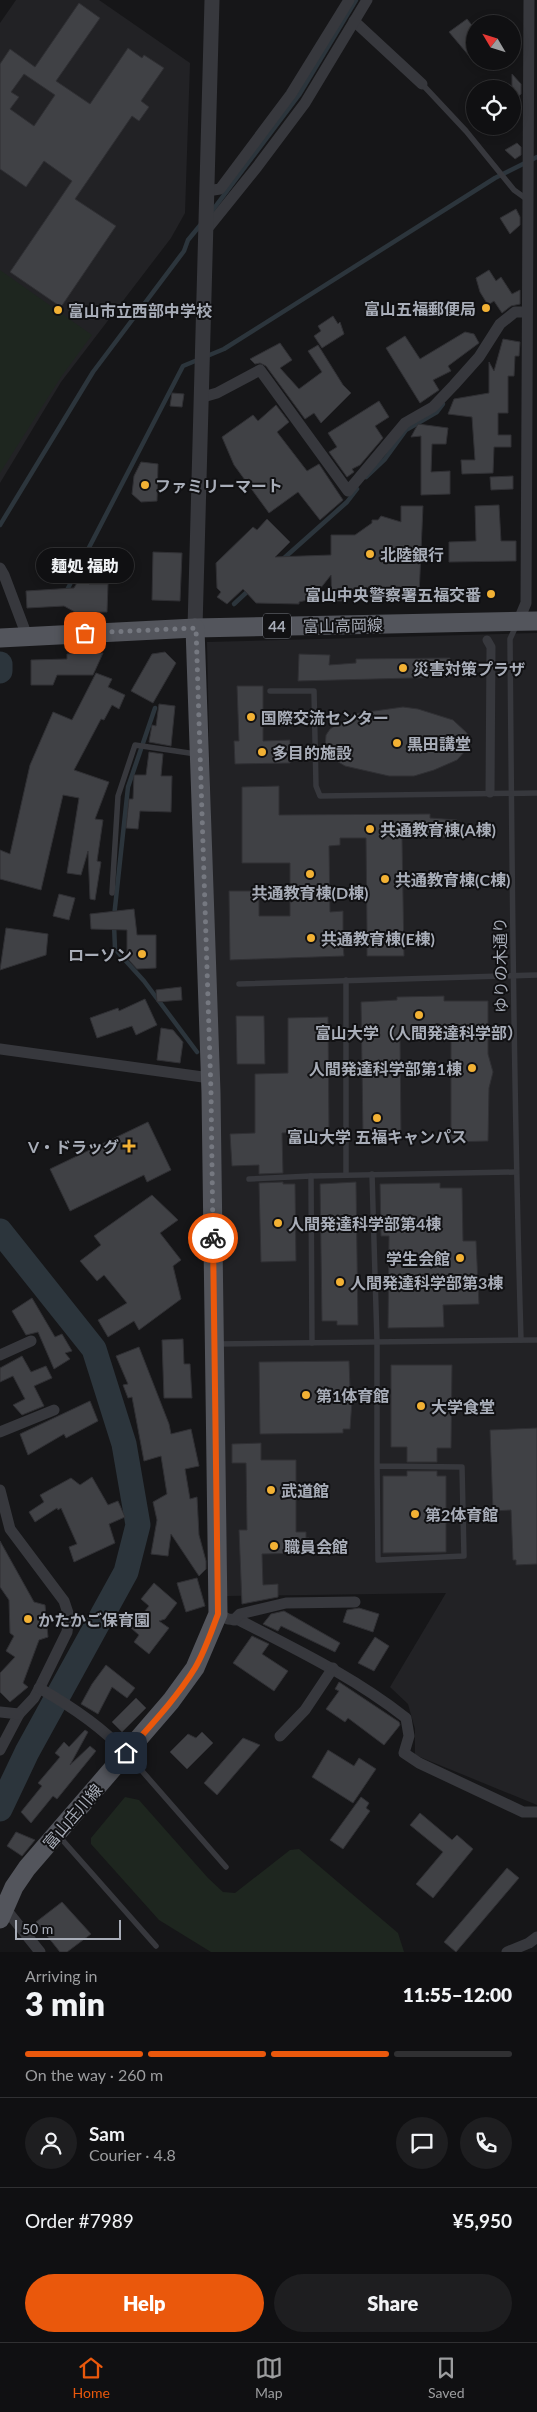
<!DOCTYPE html>
<meta charset="utf-8">
<style>
body{margin:0;font-family:Lato,"Noto Sans JP",sans-serif;background:#1e1e20;color:#f1f3f6;height:100vh;display:flex;flex-direction:column;font-size:19px;white-space:nowrap}
*{box-sizing:border-box;margin:0}
p{font-size:16px;color:#9c9d9f}
.icon{flex:none;width:28px;height:28px;fill:none;stroke:currentColor;stroke-width:2;stroke-linecap:round;stroke-linejoin:round}
.map{position:relative;height:1952px;overflow:hidden}
.details{display:flex;flex-direction:column;background:#101012;flex:1}
.details>*{flex:none}
.needle{width:32px;rotate:308deg}
.tools{position:absolute;left:466px;top:15px;display:grid;gap:10px}
.tools a{display:grid;place-items:center;width:55px;height:55px;border-radius:50%;background:#101012;box-shadow:0 2px 8px #0003,0 0 0 1px #303032;font-size:25px}
.scale{position:absolute;left:15px;bottom:12px;width:106px;box-sizing:border-box;padding-left:5px;border:2px solid #a8adb8;border-top:0;font-size:14px;line-height:18px;white-space:nowrap;color:#a8adb8;-webkit-text-stroke:4px #111113;paint-order:stroke}
.pin{position:absolute;display:grid;place-items:center;width:42px;height:42px;color:#fff;margin:-21px;border-radius:10px;box-shadow:0 2px 8px #0006}
.courier{position:absolute;display:grid;place-items:center;width:50px;height:50px;margin:-25px;border:4px solid #ea580c;border-radius:50%;background:#fff;color:#222;box-shadow:0 1px 6px #0007}
.bubble{position:absolute;height:35px;border-radius:18px;background:#101012;box-shadow:0 2px 8px #0003,0 0 0 1px #303032;font-size:16px;font-weight:800;line-height:35px;text-align:center}
.summary em{font-style:normal;font-weight:800}
.summary div{display:flex;flex-direction:column-reverse}
.summary{display:flex;align-items:center;justify-content:space-between;height:85px;padding:0 25px}
h1{font-size:32px;font-weight:800;line-height:38px}
.bar{display:grid;grid-template-columns:repeat(4,1fr);gap:8px 5px;align-content:center;height:60px;padding:0 25px}
.bar i{height:6px;border-radius:4px;background:#303032}
.bar .selected{background:#ea580c}
.bar p{grid-column:span 4}
.line{display:flex;align-items:center;gap:12px;padding:0 25px;border-top:1px solid #303032}
.line div{flex:1}
.round{display:grid;place-items:center;flex:none;width:52px;height:52px;border-radius:26px;background:#1e1e20}
.primary-button{display:flex;gap:10px;margin-top:auto;padding:10px 25px}
.primary-button a{flex:1;height:58px;border-radius:30px;background:#ea580c;color:#fff;font-size:20px;font-weight:800;line-height:58px;text-align:center}
.primary-button a+a{background:#1e1e20;color:#f1f3f6}
.tab-bar{display:flex;justify-content:space-around;align-items:center;height:70px;border-top:1px solid #303032;background:#101012;font-size:14px;color:#9c9d9f}
.tab-bar a{display:grid;justify-items:center;gap:2px}
.tab-bar .selected{color:#ea580c}
.map>svg:first-child{display:block}
</style>
<div class="map">
<svg width="537" height="1952" viewBox="0 0 537 1952">
<rect width="100%" height="100%" fill="#161618"/>
<g fill="#222225">
<polygon points="16,0 99,0 190,63 185,213 171,238 61,382 0,483 0,23"/>
<polygon points="537,633 537,1805 415,1755 415,1729 408,1704 390,1687 446,1593 227,1596 207,642"/>
</g>
<g fill="#1e261f">
<polygon points="0,270 92,335 61,377 0,473"/>
<polygon points="125,1797 139,1800 208,1878 223,1892 235,1893 290,1850 299,1849 398,1933 404,1952 211,1952 159,1920 91,1844 91,1838"/>
</g>
<g fill="none" stroke-linecap="round" stroke-linejoin="round">
<g stroke="#2c353c" stroke-width="4.5">
<polyline points="212,211 299,95 356,0"/>
<polyline points="366,477 385,459 406,430 437,412 443,404"/>
<polyline points="0,525 93,372 184,251 188,240 202,223"/>
<polyline points="283,559 347,502 357,489"/>
<polyline points="66,592 183,366 224,349 495,178 537,157"/>
<polyline points="234,604 249,590"/>
<polyline points="114,917 128,787 155,708"/>
<polyline points="114,924 115,949 144,981 197,1052"/>
</g>
<g stroke="#2c353c" stroke-width="25">
<polyline points="0,664 0,671"/>
<polyline points="0,1231 94,1349 124,1444 138,1525 126,1572 27,1752 0,1809"/>
</g>
</g>
<g fill="#404145" stroke="#303034" fill-rule="evenodd">
<path d="M79 3 100 18 56 81 90 104 128 48 142 58 144 55 164 68 141 101 149 107 139 121 132 116 75 199 116 226 61 307 10 272 72 181 44 161 26 187 0 169V64L10 49 35 67ZM24 74 55 95 34 126 10 109 19 97 11 92Z"/>
<polygon points="467,19 475,29 475,63 449,32"/>
<polygon points="512,74 521,84 521,94 512,102"/>
<polygon points="517,143 521,147 521,155 515,159 505,150"/>
<polygon points="516,209 520,217 520,225 510,234 500,218"/>
<polygon points="489,270 496,281 501,277 512,294 520,290 520,304 511,306 502,313 494,301 488,305 480,292 476,278"/>
<polygon points="333,316 338,324 340,322 344,334 322,348 314,336 321,331 318,326"/>
<polygon points="465,332 474,334 479,343 448,366 451,371 433,380 439,390 420,403 386,348 405,336 420,359"/>
<polygon points="503,339 520,342 519,356 515,356 514,376 508,376 508,413 498,413 498,435 511,435 511,447 494,447 493,473 462,474 461,460 475,460 472,417 448,414 454,399 489,393 489,362 494,371"/>
<polygon points="280,343 292,360 280,368 299,389 322,372 308,351 318,345 343,385 351,393 321,423 314,413 305,419 266,366 260,363 255,364 250,359"/>
<polygon points="172,393 184,394 182,407 170,406"/>
<polygon points="379,401 389,417 375,426 383,438 360,465 352,469 354,472 347,477 329,452 337,447 328,433"/>
<polygon points="276,405 289,422 277,432 307,471 319,464 343,500 320,520 298,492 269,513 234,465 222,437 253,415 258,421"/>
<polygon points="418,424 448,428 446,444 432,444 431,472 450,471 450,494 421,495 421,436 411,437"/>
<polygon points="141,462 158,464 157,501 141,502 132,494 134,476"/>
<polygon points="513,476 513,489 491,490 490,477"/>
<polygon points="499,505 501,541 516,541 516,561 449,562 449,542 476,541 475,506"/>
<polygon points="401,506 423,506 419,596 397,596 397,592 344,593 344,601 332,601 331,575 312,599 299,602 299,604 256,603 243,589 227,604 217,597 221,592 217,588 216,563 253,527 257,530 267,519 290,542 275,557 331,555 331,535 355,535 372,523 372,520 378,520 381,516 401,522"/>
<polygon points="153,552 182,553 180,601 152,600"/>
<polygon points="87,565 96,570 89,584 108,584 107,612 75,612 64,606 27,608 26,591 74,588"/>
<polygon points="165,652 176,663 153,703 131,691 152,654"/>
<polygon points="103,653 93,675 57,675 53,685 31,685 31,660 67,659 67,654"/>
<polygon points="299,654 330,655 329,665 356,663 356,659 450,658 450,677 298,681"/>
<polygon points="96,673 112,679 108,687 125,695 119,709 112,705 104,720 101,719 74,770 109,782 95,819 103,820 97,861 101,862 95,900 90,899 88,851 81,875 67,873 79,798 63,795 41,890 0,879 0,850 10,854 30,765 53,712 72,720"/>
<polygon points="237,686 263,686 263,741 290,740 290,763 235,764 234,741 239,741"/>
<polygon points="159,704 175,706 171,746 149,742 152,725 156,726"/>
<polygon points="403,707 418,709 453,720 467,733 469,739 467,749 457,760 434,770 414,776 389,776 345,766 335,760 325,748 326,735 330,729 353,714"/>
<polygon points="149,752 163,754 161,776 172,776 171,812 140,811 138,829 126,828 129,799 133,799 134,775 146,775"/>
<path d="M279 786V815L430 814V818L457 820 455 837 402 838 404 956H367V945H343L344 956 230 960 229 891H259V916H290V863H242V787ZM340 838H366L367 931H343V911L330 912 329 846 340 845Z"/>
<polygon points="59,894 75,898 69,920 53,916"/>
<polygon points="134,909 137,935 156,935 156,968 137,969 127,958 127,930 91,929 90,914"/>
<polygon points="6,928 48,934 46,955 0,970"/>
<polygon points="181,987 182,1000 157,1002 156,990"/>
<polygon points="444,996 444,1001 488,1001 488,1054 493,1072 489,1088 488,1141 451,1142 451,1035 400,1036 401,1134 363,1136 361,1002 397,1000 397,997"/>
<polygon points="145,999 157,1025 136,1035 132,1026 97,1038 90,1018 118,1008 119,1011"/>
<polygon points="236,1016 264,1016 265,1064 237,1064"/>
<polygon points="328,1017 329,1131 282,1133 283,1173 259,1174 259,1165 232,1166 230,1134 255,1133 255,1074 288,1073 288,1018"/>
<polygon points="161,1028 173,1030 183,1042 180,1063 157,1060"/>
<polygon points="148,1122 171,1170 147,1182 144,1175 70,1211 50,1169"/>
<polygon points="283,1182 283,1184 295,1184 296,1261 261,1262 259,1183"/>
<polygon points="356,1182 358,1325 337,1325 337,1321 322,1321 320,1184"/>
<polygon points="440,1183 440,1188 462,1188 463,1241 476,1241 479,1304 443,1305 444,1327 388,1328 389,1236 381,1236 380,1184"/>
<polygon points="152,1195 178,1220 160,1233 181,1260 173,1266 181,1299 139,1330 134,1321 108,1337 98,1320 127,1303 104,1275 97,1281 80,1261 101,1245 94,1236"/>
<polygon points="32,1298 55,1337 62,1334 72,1351 65,1353 70,1359 54,1369 38,1332 26,1335 12,1311"/>
<polygon points="183,1339 184,1364 190,1364 192,1398 164,1398 162,1340"/>
<polygon points="139,1347 169,1424 171,1434 191,1429 199,1466 185,1469 190,1499 197,1497 199,1535 206,1561 206,1569 199,1576 171,1534 168,1556 151,1554 157,1520 153,1502 167,1494 161,1456 144,1461 132,1397 128,1398 123,1385 128,1384 116,1356"/>
<polygon points="22,1356 31,1372 46,1366 52,1378 34,1386 44,1406 22,1415 13,1405 25,1399 13,1376 0,1382 0,1368"/>
<polygon points="349,1361 350,1387 353,1387 350,1429 343,1429 343,1433 260,1434 259,1362"/>
<polygon points="391,1365 452,1365 451,1448 437,1448 437,1462 407,1462 407,1447 391,1447"/>
<polygon points="90,1401 98,1421 66,1438 64,1434 28,1455 20,1434"/>
<polygon points="537,1428 537,1564 516,1565 516,1560 513,1560 511,1510 493,1511 490,1430"/>
<polygon points="261,1443 261,1460 296,1460 296,1532 306,1532 306,1538 309,1538 309,1553 262,1554 263,1585 278,1584 278,1597 242,1604 239,1530 247,1530 246,1463 232,1463 232,1444"/>
<polygon points="407,1471 437,1471 437,1476 446,1476 446,1552 383,1553 383,1476 407,1476"/>
<polygon points="92,1477 108,1505 118,1501 125,1517 109,1524 115,1543 74,1562 69,1547 77,1544 61,1508 58,1510 57,1508 35,1522 29,1512 44,1502 40,1495 71,1478 80,1485"/>
<polygon points="0,1541 34,1602 45,1605 48,1637 39,1640 23,1683 28,1687 10,1702 0,1692 0,1673 15,1657 6,1651 14,1636 10,1633 9,1600 0,1587"/>
<polygon points="197,1578 205,1606 186,1612 177,1583"/>
<polygon points="154,1583 177,1603 165,1619 159,1621 169,1628 149,1654 134,1642 139,1635 131,1628 149,1606 141,1599"/>
<polygon points="359,1608 379,1614 373,1632 343,1622 347,1610"/>
<polygon points="284,1611 340,1643 335,1652 281,1626 278,1631 263,1624 271,1614"/>
<polygon points="252,1636 269,1644 262,1654 288,1671 274,1691 233,1663"/>
<polygon points="375,1637 389,1646 374,1671 358,1663"/>
<polygon points="106,1665 135,1688 127,1698 112,1687 98,1714 81,1704 92,1684"/>
<polygon points="339,1682 399,1722 400,1725 384,1745 348,1718 345,1722 326,1709 339,1691 335,1689"/>
<polygon points="136,1698 146,1708 122,1732 112,1722"/>
<polygon points="85,1730 88,1732 70,1765 90,1746 96,1751 57,1799 53,1796 31,1823 21,1812 42,1786 38,1783 60,1757 55,1753 64,1742 69,1747"/>
<polygon points="202,1732 213,1743 187,1769 170,1752 188,1734 196,1738"/>
<polygon points="243,1738 260,1745 217,1795 204,1783"/>
<polygon points="328,1750 354,1766 359,1758 376,1769 353,1803 312,1777"/>
<polygon points="361,1797 369,1803 366,1808 370,1811 343,1849 330,1840"/>
<polygon points="420,1813 452,1840 457,1835 473,1849 433,1898 416,1884 443,1852 410,1825"/>
<polygon points="16,1832 35,1840 22,1856 7,1846"/>
<polygon points="507,1868 519,1878 456,1952 444,1942"/>
<polygon points="62,1902 91,1934 67,1952 60,1952 36,1922"/>
</g>
<g fill="none" stroke-linecap="round" stroke-linejoin="round">
<g stroke="#37383d" stroke-width="5.5">
<polyline points="422,84 466,131 514,190 528,200"/>
<path d="M516 626 510 639C512 873 514 1107 521 1340"/>
<polyline points="270,691 314,691 316,786 320,796 537,793"/>
<polyline points="112,893 118,796 135,745 196,754"/>
<polyline points="346,980 346,1175"/>
<polyline points="239,984 537,975"/>
<polyline points="372,1174 377,1342 377,1466 462,1467 464,1556 378,1560 377,1466"/>
<polyline points="249,1179 311,1176"/>
<polyline points="312,1343 311,1176 516,1172"/>
<polyline points="217,1344 537,1340"/>
<polyline points="128,1755 226,1867"/>
<polyline points="58,1835 156,1946"/>
</g>
<polyline stroke="#37383d" stroke-width="9" points="487,640 491,647 490,793"/>
<g stroke="#37383d" stroke-width="11">
<polyline points="354,21 422,84"/>
<polyline points="207,191 220,189 291,94 349,0"/>
<polyline points="207,229 257,167 305,103 367,0"/>
<polyline points="203,397 217,393 260,370 348,491 405,423 433,407 454,385 479,357 500,324 515,312 527,312"/>
<polyline points="0,568 4,575 27,636"/>
<polyline points="518,622 526,603 529,0"/>
<polyline points="0,1049 210,1078"/>
<polyline points="0,1355 31,1341"/>
<polyline points="0,1432 54,1410"/>
<polyline points="0,1490 10,1529 64,1601 69,1616 67,1632 41,1685 34,1698 19,1714 0,1750"/>
<path d="M218 1614 228 1619 239 1620C299 1651 352 1676 406 1718L409 1736 404 1753 419 1763 523 1812H537"/>
<polyline points="234,1620 240,1614 286,1603 355,1602"/>
<path d="M39 1688C71 1706 101 1726 126 1753"/>
<polyline points="0,1712 19,1714"/>
<polyline points="280,1736 305,1710 333,1668"/>
<polyline points="4,1907 40,1952"/>
<polyline points="507,1952 529,1943 537,1937"/>
</g>
<polyline stroke="#37383d" stroke-width="15" points="195,628 212,0"/>
<g stroke="#53555c" stroke-width="19">
<polyline points="0,638 195,628 537,621"/>
<polyline points="0,1919 14,1887 27,1868 171,1701 195,1668 218,1614 211,1093 195,628"/>
</g>
</g>
<g fill="none" stroke-linecap="round" stroke-linejoin="round">
<polyline stroke="#757880" stroke-width="5" stroke-dasharray="0 9" points="85,633 196,628 211,1092 213,1238"/>
<path stroke="#ea580c" stroke-width="6" d="M126 1753C150 1726 176 1699 195 1668 205 1651 211 1632 218 1614L213 1238"/>
</g>
<g fill="#f2b134" stroke="#111113" stroke-width="2">
<circle cx="486" cy="308" r="5"/>
<circle cx="58" cy="310" r="5"/>
<circle cx="145" cy="485" r="5"/>
<circle cx="370" cy="554" r="5"/>
<circle cx="491" cy="594" r="5"/>
<circle cx="403" cy="668" r="5"/>
<circle cx="251" cy="717" r="5"/>
<circle cx="397" cy="743" r="5"/>
<circle cx="262" cy="752" r="5"/>
<circle cx="370" cy="829" r="5"/>
<circle cx="310" cy="874" r="5"/>
<circle cx="385" cy="879" r="5"/>
<circle cx="311" cy="938" r="5"/>
<circle cx="142" cy="954" r="5"/>
<circle cx="419" cy="1015" r="5"/>
<circle cx="472" cy="1068" r="5"/>
<circle cx="377" cy="1118" r="5"/>
<path d="M126.5 1138.5h5v5h5v5h-5v5h-5v-5h-5v-5h5z"/>
<circle cx="278" cy="1223" r="5"/>
<circle cx="460" cy="1258" r="5"/>
<circle cx="340" cy="1282" r="5"/>
<circle cx="306" cy="1395" r="5"/>
<circle cx="421" cy="1406" r="5"/>
<circle cx="271" cy="1490" r="5"/>
<circle cx="415" cy="1514" r="5"/>
<circle cx="274" cy="1546" r="5"/>
<circle cx="28" cy="1619" r="5"/>
</g>
<g text-anchor="middle" dominant-baseline="central" stroke-width="4" stroke-linejoin="round" paint-order="stroke">
<rect fill="#111113" stroke="#7b7e86" stroke-width="1" x="263" y="613.5" width="28" height="25" rx="4"/>
<g font-size="15" font-weight="bold" fill="#a8adb8">
<text x="277" y="626">44</text>
</g>
<g font-size="16" font-weight="bold" fill="#a8adb8" stroke="#111113" text-anchor="start">
<text x="476" y="308" text-anchor="end">富山五福郵便局</text>
<text x="68" y="310">富山市立西部中学校</text>
<text x="155" y="485">ファミリーマート</text>
<text x="380" y="554">北陸銀行</text>
<text x="481" y="594" text-anchor="end">富山中央警察署五福交番</text>
<text x="413" y="668">災害対策プラザ</text>
<text x="261" y="717">国際交流センター</text>
<text x="407" y="743">黒田講堂</text>
<text x="272" y="752">多目的施設</text>
<text x="380" y="829">共通教育棟(A棟)</text>
<text x="395" y="879">共通教育棟(C棟)</text>
<text x="310" y="892" text-anchor="middle">共通教育棟(D棟)</text>
<text x="321" y="938">共通教育棟(E棟)</text>
<text x="132" y="954" text-anchor="end">ローソン</text>
<text x="419" y="1032" text-anchor="middle">富山大学（人間発達科学部）</text>
<text x="462" y="1068" text-anchor="end">人間発達科学部第1棟</text>
<text x="377" y="1136" text-anchor="middle">富山大学 五福キャンパス</text>
<text x="119" y="1146" text-anchor="end">V・ドラッグ</text>
<text x="288" y="1223">人間発達科学部第4棟</text>
<text x="450" y="1258" text-anchor="end">学生会館</text>
<text x="350" y="1282">人間発達科学部第3棟</text>
<text x="316" y="1395">第1体育館</text>
<text x="431" y="1406">大学食堂</text>
<text x="281" y="1490">武道館</text>
<text x="425" y="1514">第2体育館</text>
<text x="284" y="1546">職員会館</text>
<text x="38" y="1619">かたかご保育園</text>
</g>
<g font-size="16" fill="#a8adb8" stroke="#111113">
<text transform="translate(343 625) rotate(-1)">富山高岡線</text>
<text transform="translate(500 965) rotate(-91)">ゆりの木通り</text>
<text transform="translate(72 1816) rotate(-49)">富山庄川線</text>
</g>
</g>
</svg>
<div class="tools">
<a><svg class="needle" viewBox="-14 -14 28 28"><path d="M0-13l5 13h-10z" fill="#e53935"/><path d="M0 13l5-13h-10z" fill="#9c9d9f"/></svg></a>
<a><svg class="icon" aria-label="locate" viewBox="0 0 24 24"><circle cx="12" cy="12" r="6"/><path d="M12 2v4M12 18v4M2 12h4M18 12h4"/></svg></a>
</div>
<div class="scale">50 m</div>
<div class="pin" style="left:85px;top:633px;background:#ea580c"><svg class="icon" aria-label="bag" viewBox="0 0 24 24"><path d="M5 8h14l-1 12H6zM9 8a3 3 0 0 1 6 0"/></svg></div>
<div class="pin" style="left:126px;top:1753px;background:#1f2937"><svg class="icon" aria-label="home" viewBox="0 0 24 24"><path d="M3 11l9-7 9 7M6 9v11h12V9"/></svg></div>
<div class="courier" style="left:213px;top:1238px"><svg class="icon" aria-label="bike" viewBox="0 0 24 24"><circle cx="6" cy="16" r="4"/><circle cx="18" cy="16" r="4"/><path d="M6 16l4-8h5l3 8M10 8l3 8H6M13 5h3"/></svg></div>
<div class="bubble" style="left:36px;top:548px;width:98px">麺処 福助</div>
</div>
<section class="details">
<div class="summary"><div><h1>3 min</h1><p>Arriving in</p></div><em>11:55–12:00</em></div>
<div class="bar"><i class="selected"></i><i class="selected"></i><i class="selected"></i><i></i><p>On the way · 260 m</p></div>
<div class="line" style="height:90px"><a class="round"><svg class="icon" aria-label="person" viewBox="0 0 24 24"><circle cx="12" cy="8" r="4"/><path d="M4 21q1-7 8-7t8 7"/></svg></a><div><b>Sam</b><p>Courier · 4.8</p></div><a class="round"><svg class="icon" aria-label="chat" viewBox="0 0 24 24"><path d="M4 5h16v11H9l-5 4z"/></svg></a><a class="round"><svg class="icon" aria-label="phone" viewBox="0 0 24 24"><path d="M5 4h4l2 5-3 2q2 4 5 5l2-3 5 2v4C11 20 4 13 5 4z"/></svg></a></div>
<div class="line" style="height:65px"><div>Order #7989</div><b>¥5,950</b></div>
<div class="primary-button"><a>Help</a><a>Share</a></div>
</section>
<nav class="tab-bar">
<a class="selected"><svg class="icon" aria-label="home" viewBox="0 0 24 24"><path d="M3 11l9-7 9 7M6 9v11h12V9"/></svg>Home</a>
<a><svg class="icon" aria-label="map" viewBox="0 0 24 24"><path d="M3 6l6-2 6 2 6-2v14l-6 2-6-2-6 2zM9 4v14M15 6v14"/></svg>Map</a>
<a><svg class="icon" aria-label="saved" viewBox="0 0 24 24"><path d="M7 4h10v16l-5-4-5 4z"/></svg>Saved</a>
</nav>
